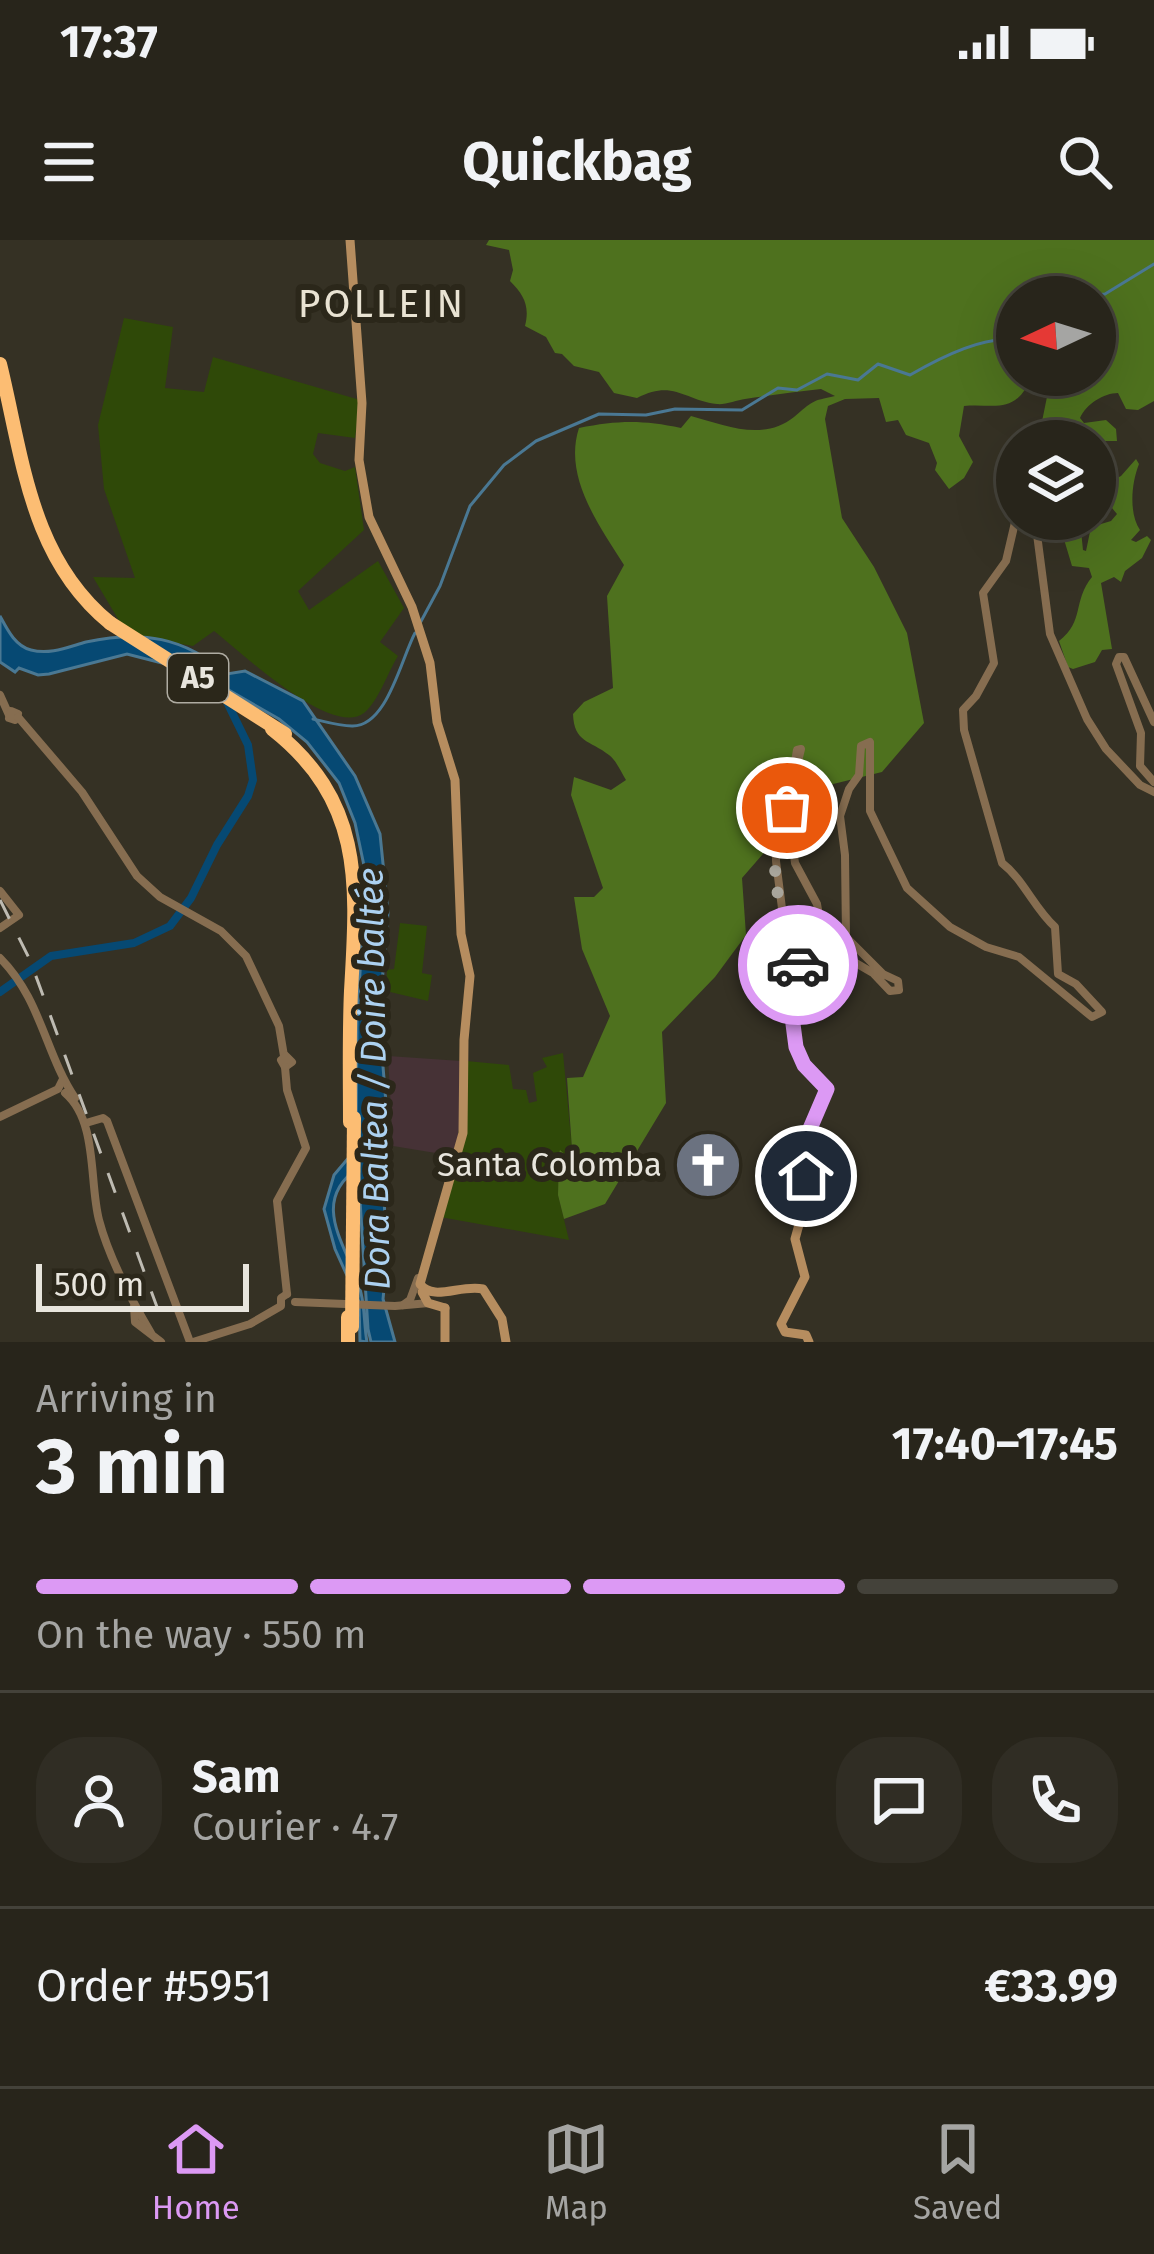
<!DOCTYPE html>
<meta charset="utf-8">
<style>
body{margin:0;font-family:"Fira Sans",sans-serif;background:#302d24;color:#f1f3f6;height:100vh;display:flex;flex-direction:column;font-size:45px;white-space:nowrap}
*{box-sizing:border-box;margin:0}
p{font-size:39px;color:#a5a5a3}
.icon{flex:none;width:66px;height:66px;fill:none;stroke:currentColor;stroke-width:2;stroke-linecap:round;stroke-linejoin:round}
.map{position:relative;height:1102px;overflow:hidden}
.panel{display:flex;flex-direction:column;background:#28251b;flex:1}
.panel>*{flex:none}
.needle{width:78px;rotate:266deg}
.buttons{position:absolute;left:996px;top:36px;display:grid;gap:24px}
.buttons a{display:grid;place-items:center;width:120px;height:120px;border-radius:50%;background:#28251b;box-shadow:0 12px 48px #0002,0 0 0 3px #44423a;font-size:60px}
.scale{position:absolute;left:36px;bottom:30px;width:213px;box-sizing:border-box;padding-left:12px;border:6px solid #e8e5dd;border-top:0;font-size:33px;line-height:42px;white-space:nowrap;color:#e8e5dd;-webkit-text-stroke:9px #2b271a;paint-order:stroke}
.pin{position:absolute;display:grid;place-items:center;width:102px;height:102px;color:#fff;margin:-51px;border:6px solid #fff;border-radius:50%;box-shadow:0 3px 12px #0007}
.courier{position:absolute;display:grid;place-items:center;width:120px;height:120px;margin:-60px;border:9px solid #dc99f4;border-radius:50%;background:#fff;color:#222;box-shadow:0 3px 15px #0007}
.summary em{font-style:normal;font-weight:700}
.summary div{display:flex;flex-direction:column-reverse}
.summary{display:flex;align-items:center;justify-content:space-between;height:204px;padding:0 36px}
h1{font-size:78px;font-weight:700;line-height:90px}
.bar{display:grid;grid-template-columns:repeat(4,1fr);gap:18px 12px;align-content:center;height:144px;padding:0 36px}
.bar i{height:15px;border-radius:9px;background:#44423a}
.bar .current{background:#dc99f4}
.bar p{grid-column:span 4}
.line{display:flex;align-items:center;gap:30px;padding:0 36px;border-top:3px solid #44423a}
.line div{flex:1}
.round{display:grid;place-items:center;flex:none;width:126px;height:126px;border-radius:48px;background:#302d24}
.status{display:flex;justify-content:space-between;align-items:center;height:84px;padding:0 60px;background:#28251b;direction:ltr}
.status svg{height:33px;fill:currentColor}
header{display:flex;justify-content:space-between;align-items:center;height:156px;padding:0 36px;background:#28251b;font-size:54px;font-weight:700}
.dock{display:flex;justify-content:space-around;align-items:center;height:168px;border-top:3px solid #44423a;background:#28251b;font-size:33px;color:#a5a5a3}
.dock a{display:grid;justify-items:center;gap:6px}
.dock .current{color:#dc99f4}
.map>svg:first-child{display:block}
</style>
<div class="status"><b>17:37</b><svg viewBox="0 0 49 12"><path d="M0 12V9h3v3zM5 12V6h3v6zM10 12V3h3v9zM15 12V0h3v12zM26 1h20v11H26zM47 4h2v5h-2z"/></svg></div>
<header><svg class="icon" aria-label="menu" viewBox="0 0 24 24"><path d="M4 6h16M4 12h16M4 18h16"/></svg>Quickbag<svg class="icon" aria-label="search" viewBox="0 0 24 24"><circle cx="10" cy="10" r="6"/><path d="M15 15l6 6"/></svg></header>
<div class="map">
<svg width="1154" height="1102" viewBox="0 0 1154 1102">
<rect width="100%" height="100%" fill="#353124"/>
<polygon fill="#463236" points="388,816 461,821 462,874 454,916 393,906"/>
<g fill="#2f4908">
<path d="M124 78 173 87 165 148 204 152 213 117 360 160 355 198 318 193 313 214 320 223 345 231 355 227 364 290 298 351 309 370 378 321 404 368 380 402 398 416C388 432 378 462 364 473 331 498 241 412 214 391L193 406 135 396 121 384 93 337 135 338 104 249 98 185Z"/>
<polygon points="400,683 427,686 422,733 432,735 428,761 386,751 387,730 394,729"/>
<polygon points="563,813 572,909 568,917 559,914 558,955 569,1000 440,977 455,928 466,821 509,825 513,849 526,850 529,863 537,861 533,833 547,827 542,818"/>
</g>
<g fill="#4e711e" fill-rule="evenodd">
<path d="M489 0H1154V161L1138 170 1126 169 1118 153C1104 153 1086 164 1080 178L1084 183 1106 180 1116 189 1117 201H1038L1048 152 1038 147 1026 148C1010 174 990 163 964 166L959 196 973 222 964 238 949 249 935 230 937 223 929 203 906 195 898 180 886 182 879 158 845 159 828 166 825 179 842 278 874 327 907 393 924 483 882 532 821 547 742 638 746 695 715 737 662 792 666 863 605 964 564 979 558 955 559 914 560 910 568 917 572 909 567 838 583 837 610 776 582 709 574 657H594L603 648 571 555 574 537 611 550 626 540C621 532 616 520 609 515 590 500 574 503 573 474L584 462 613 448 607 356 624 325C599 285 563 237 579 188 618 180 644 180 681 188L691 176C724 185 763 202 794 177 813 161 811 161 835 156L821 149C795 152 771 155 745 159 737 160 725 165 717 164 684 160 673 139 637 158L614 153 599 132 574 126 562 114 555 113 546 97 525 86C530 66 524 55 510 41L513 30 509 10 486 5ZM1017 57H1095V135H1017Z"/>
<path d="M1136 219 1139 224C1131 244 1129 274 1140 290L1131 300 1136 302 1147 296 1151 300 1142 318 1125 331 1121 342 1114 337 1101 343 1112 409 1102 410 1095 422 1073 429 1068 427 1059 401C1085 381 1072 362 1092 337L1089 328 1072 326 1063 296 1070 293 1074 281H1080L1083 310 1086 311 1091 287 1111 281 1117 274 1112 268 1095 266V249L1121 236Z"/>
</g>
<path fill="#064973" stroke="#4a7893" stroke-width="3" d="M0 376C7 389 15 406 31 410 50 415 68 407 86 402 142 390 184 397 227 434L245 431 303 461 355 536 380 594 388 673 379 778 388 887 383 938 387 1018 383 1059 395 1102H371L368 1089 358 928C306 964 351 1010 361 1053 365 1069 364 1086 367 1102L360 1101 359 1062 335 1009 324 969 334 935 356 909 357 781 366 635 355 583 339 543 307 502 279 479 197 432 127 414 49 434 38 435 19 428 15 432 0 422Z"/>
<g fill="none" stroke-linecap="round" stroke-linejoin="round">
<g stroke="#4a7893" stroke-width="3">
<polyline points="1077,57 1105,54 1154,24"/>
<path d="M419 385 440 346 470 266 504 225 536 201 599 174 646 175 675 169 742 170 778 148 797 150 827 134 858 140 878 124 910 135C936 120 980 97 1010 100L1017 92"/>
<path d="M313 479C326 482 340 486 352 486 387 487 401 419 415 393"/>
</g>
<polyline stroke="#064973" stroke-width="8" points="0,752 51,716 134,703 170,686 191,658 217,605 248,556 253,540 248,505 226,460"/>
<g stroke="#866d50" stroke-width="8">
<polyline points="1035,279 1050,394 1087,479 1106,509 1140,545 1154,552"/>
<polyline points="0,455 9,475"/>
<polygon points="11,471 18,474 15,480 9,478"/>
<polyline points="18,477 82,552 137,636 160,657 221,691 246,716 279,786 284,816"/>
<polyline points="1154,482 1124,417 1119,417 1116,424 1141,493 1140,526 1154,542"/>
<polyline points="0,651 19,675 0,688"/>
<path d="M0 718C41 759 45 813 75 858"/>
<polygon points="286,816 292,822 285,827 281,820"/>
<polyline points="285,827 287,850 306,908 277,961 287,1054"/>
<path d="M65 853C98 881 89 942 99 980 109 1018 132 1061 151 1093"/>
<polyline points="0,877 58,849 63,839"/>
<polyline points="86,883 103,878 107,881 190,1102"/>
<path d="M805 963 809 891 827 849 804 825 796 807 788 746 798 725 785 692 776 621V601L787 568 797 510 801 509 795 534 793 608 795 623 817 664 823 699 835 711 873 733 890 751 899 750 898 741 883 734 846 697 845 615 840 576 849 549 859 535 861 506 870 502V571L907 648 950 687 986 707 1019 717 1092 777 1102 772 1076 744 1058 734 1055 687C1034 668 1024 640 1002 623L964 490 963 470 976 456 994 423 983 353 1006 321 1017 274"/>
<polyline points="295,1062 395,1066 429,1063"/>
<polyline points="403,1065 410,1060 418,1038"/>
<polyline points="134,1067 135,1082 161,1102"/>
<polyline points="193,1102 250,1084 281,1066 281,1058 287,1054"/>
</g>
<g stroke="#b68d5f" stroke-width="9">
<path d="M350 0 362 163 359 220 369 277 412 367 430 423 437 482 455 540 461 694 470 736 464 800 463 893 420 1044C433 1062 461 1044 483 1049L502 1079 506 1102"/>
<polyline points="805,963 795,999 805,1037 781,1084 785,1092 806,1095 809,1102"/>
<polyline points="422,1052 428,1063 445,1068"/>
<polyline points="445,1102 445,1068"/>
</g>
<g stroke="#fcbd73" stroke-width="14">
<path d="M0 124C23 218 30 318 110 383"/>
<path d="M272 489C365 562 357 646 351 751 349 795 350 838 350 882"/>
<polyline points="348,1102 348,1077"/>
</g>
<polyline stroke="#bebbb2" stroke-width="3" stroke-dasharray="21 21" stroke-linecap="butt" points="0,660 30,720 157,1067"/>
<g stroke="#fcbd73" stroke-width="14">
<polyline points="110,383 285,494"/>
<polyline points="352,1087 354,878"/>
</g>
</g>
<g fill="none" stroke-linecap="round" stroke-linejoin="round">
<path stroke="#a9a69c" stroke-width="12" stroke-dasharray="0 21.6" d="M787 568C785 577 780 585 778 595 768 629 784 693 798 725"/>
<polyline stroke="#dc99f4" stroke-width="15" points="798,725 788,746 796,807 804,825 827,849 809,891 806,936"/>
</g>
<defs>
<symbol id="church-disc" viewBox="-11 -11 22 22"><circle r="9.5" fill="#6b7280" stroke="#2b271a"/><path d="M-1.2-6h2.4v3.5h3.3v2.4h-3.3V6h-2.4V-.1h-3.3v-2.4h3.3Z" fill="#fff"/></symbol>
</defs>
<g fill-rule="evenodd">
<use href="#church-disc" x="670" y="887" width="76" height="76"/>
</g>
<g text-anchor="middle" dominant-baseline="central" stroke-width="12" stroke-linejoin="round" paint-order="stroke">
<rect fill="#2b271a" stroke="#afaca2" stroke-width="3" x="168" y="414" width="60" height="48" rx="9"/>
<g font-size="30" font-weight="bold" fill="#e8e5dd">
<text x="198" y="438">A5</text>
</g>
<g font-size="33" fill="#e8e5dd" stroke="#2b271a" text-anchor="end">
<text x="662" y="925">Santa Colomba</text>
</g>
<g font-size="36" font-style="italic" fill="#acd1f0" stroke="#2b271a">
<text transform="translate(374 839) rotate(-91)">Dora Baltea / Doire baltée</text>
</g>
<g font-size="39" letter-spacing="3" fill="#e9e3d3" stroke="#2b271a">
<text x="382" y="64">POLLEIN</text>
</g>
</g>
</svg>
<div class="buttons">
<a><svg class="needle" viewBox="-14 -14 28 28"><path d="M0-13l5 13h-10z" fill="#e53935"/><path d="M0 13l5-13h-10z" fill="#a5a5a3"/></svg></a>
<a><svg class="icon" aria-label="layers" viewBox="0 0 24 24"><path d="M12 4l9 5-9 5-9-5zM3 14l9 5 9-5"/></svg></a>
</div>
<div class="scale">500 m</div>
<div class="pin" style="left:787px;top:568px;background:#ea580c"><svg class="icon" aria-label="bag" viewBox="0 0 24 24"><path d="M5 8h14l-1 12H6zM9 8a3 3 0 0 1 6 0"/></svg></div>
<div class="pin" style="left:806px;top:936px;background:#1f2937"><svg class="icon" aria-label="home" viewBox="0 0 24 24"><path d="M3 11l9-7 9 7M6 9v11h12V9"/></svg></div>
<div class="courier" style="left:798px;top:725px"><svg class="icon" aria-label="car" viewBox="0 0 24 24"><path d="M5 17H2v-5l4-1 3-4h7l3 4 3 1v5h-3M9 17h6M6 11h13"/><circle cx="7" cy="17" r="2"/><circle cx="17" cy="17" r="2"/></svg></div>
</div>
<section class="panel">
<div class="summary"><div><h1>3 min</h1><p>Arriving in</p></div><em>17:40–17:45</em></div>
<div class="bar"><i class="current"></i><i class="current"></i><i class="current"></i><i></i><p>On the way · 550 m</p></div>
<div class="line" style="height:216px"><a class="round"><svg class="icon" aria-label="person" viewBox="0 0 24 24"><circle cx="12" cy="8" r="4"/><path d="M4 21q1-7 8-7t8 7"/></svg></a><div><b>Sam</b><p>Courier · 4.7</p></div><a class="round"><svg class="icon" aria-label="chat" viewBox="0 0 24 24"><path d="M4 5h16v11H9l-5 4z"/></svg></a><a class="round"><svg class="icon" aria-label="phone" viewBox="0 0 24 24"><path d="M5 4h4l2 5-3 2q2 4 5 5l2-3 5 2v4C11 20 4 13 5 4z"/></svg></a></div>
<div class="line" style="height:156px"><div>Order #5951</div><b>€33.99</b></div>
</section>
<nav class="dock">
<a class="current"><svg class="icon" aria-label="home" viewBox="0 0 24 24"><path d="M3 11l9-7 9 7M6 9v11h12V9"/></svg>Home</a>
<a><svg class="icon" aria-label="map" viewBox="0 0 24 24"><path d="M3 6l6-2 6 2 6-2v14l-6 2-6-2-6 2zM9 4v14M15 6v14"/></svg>Map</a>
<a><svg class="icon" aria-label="saved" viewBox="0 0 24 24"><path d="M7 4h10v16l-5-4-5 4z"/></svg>Saved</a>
</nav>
